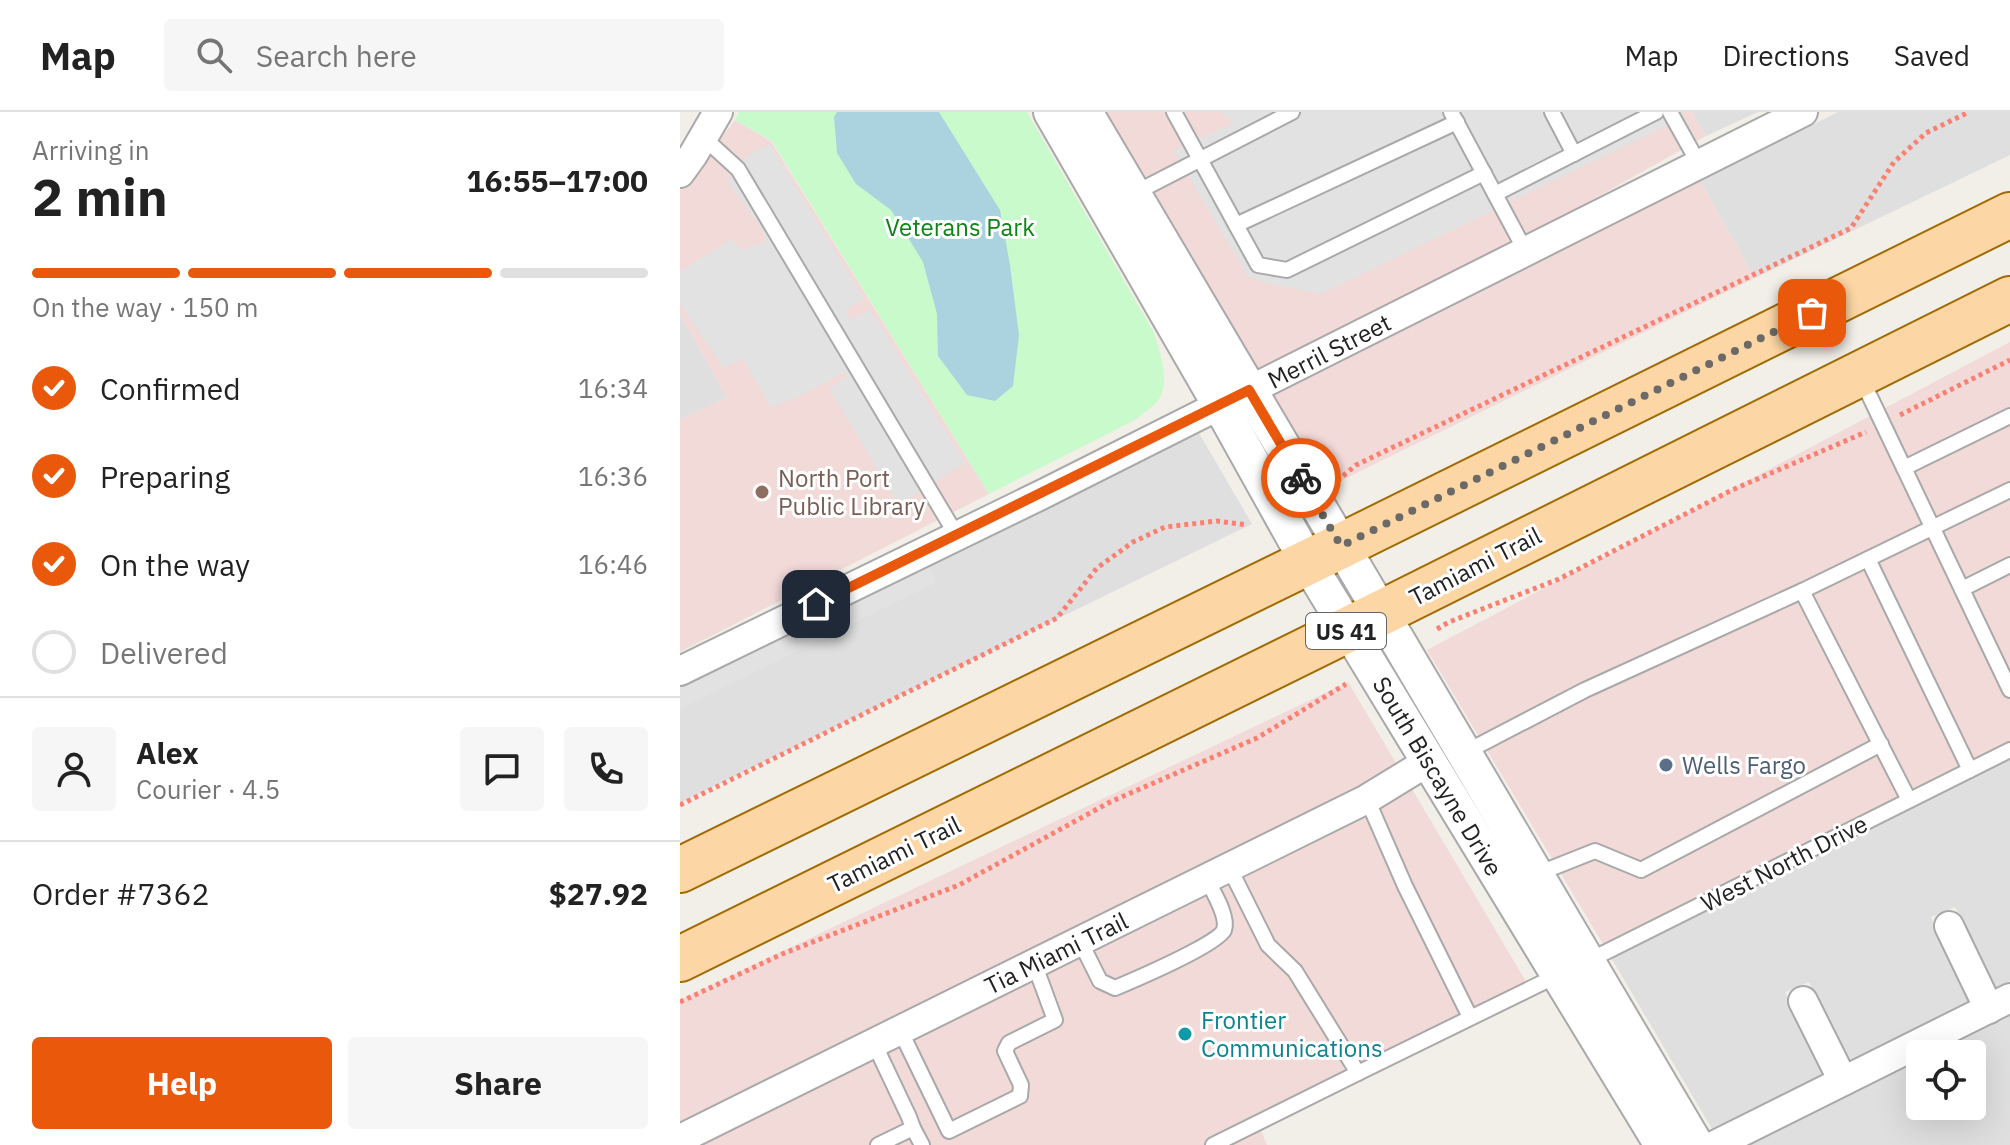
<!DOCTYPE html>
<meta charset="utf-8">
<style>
body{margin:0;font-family:"IBM Plex Sans",sans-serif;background:#f6f6f6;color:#222;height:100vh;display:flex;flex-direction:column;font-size:30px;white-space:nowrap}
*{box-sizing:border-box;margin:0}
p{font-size:26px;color:#767676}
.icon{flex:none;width:44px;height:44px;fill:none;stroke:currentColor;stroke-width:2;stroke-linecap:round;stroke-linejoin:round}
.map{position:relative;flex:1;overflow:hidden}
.panel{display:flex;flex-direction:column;background:#fff;width:680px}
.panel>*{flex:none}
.tools{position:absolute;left:1226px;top:928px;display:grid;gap:16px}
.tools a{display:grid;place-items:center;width:80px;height:80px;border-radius:8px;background:#fff;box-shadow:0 8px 32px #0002;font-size:40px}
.pin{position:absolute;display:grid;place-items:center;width:68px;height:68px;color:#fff;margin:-34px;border-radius:16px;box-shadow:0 4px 12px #0006}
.courier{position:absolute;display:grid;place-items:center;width:80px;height:80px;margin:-40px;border:6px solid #ea580c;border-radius:50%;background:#fff;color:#222;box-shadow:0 2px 10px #0007}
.head em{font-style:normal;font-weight:700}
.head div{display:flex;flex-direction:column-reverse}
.head{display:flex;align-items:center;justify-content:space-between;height:136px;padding:0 32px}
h1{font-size:52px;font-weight:700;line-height:60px}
.bar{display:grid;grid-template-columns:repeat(4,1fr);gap:12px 8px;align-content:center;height:96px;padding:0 32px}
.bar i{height:10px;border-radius:6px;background:#e0e0e0}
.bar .active{background:#ea580c}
.bar p{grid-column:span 4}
.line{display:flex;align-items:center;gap:20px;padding:0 32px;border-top:2px solid #e0e0e0}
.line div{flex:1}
.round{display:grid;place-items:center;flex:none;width:84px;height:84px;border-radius:8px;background:#f6f6f6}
ol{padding:0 32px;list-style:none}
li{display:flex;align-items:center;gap:24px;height:88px}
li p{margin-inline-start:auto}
li .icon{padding:8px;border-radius:50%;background:#ea580c;color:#fff;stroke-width:4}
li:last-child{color:#767676}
li i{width:44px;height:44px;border:4px solid #e0e0e0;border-radius:50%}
.cta{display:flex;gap:16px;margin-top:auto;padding:16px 32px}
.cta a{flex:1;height:92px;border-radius:8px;background:#ea580c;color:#fff;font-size:32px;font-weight:700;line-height:92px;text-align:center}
.cta a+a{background:#f6f6f6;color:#222}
header{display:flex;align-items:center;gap:48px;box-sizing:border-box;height:112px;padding:0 40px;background:#fff;border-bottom:2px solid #e0e0e0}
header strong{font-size:38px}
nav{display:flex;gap:44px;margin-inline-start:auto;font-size:28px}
.search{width:560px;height:72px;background:#f6f6f6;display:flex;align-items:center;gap:20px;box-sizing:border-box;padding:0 28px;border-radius:8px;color:#767676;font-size:30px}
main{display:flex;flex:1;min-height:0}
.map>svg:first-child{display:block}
</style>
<header>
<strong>Map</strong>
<div class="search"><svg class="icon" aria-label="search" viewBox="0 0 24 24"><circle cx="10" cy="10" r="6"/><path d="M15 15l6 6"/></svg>Search here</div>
<nav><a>Map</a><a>Directions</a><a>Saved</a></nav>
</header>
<main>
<section class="panel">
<div class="head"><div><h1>2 min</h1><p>Arriving in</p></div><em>16:55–17:00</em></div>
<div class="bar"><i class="active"></i><i class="active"></i><i class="active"></i><i></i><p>On the way · 150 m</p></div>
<ol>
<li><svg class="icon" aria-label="check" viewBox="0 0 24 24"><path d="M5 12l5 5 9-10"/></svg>Confirmed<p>16:34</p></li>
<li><svg class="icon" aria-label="check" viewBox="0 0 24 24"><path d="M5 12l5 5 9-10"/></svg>Preparing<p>16:36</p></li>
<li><svg class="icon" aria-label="check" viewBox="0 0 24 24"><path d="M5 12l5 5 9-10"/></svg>On the way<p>16:46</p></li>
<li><i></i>Delivered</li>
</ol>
<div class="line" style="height:144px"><a class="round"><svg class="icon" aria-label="person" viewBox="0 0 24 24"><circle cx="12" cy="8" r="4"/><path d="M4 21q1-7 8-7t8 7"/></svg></a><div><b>Alex</b><p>Courier · 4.5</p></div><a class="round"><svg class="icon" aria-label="chat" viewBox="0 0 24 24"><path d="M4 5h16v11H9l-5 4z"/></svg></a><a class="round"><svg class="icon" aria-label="phone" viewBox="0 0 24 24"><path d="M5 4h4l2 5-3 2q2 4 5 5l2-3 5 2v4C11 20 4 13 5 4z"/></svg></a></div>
<div class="line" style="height:104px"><div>Order #7362</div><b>$27.92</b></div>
<div class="cta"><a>Help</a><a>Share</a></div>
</section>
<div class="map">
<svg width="1330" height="1033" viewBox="0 0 1330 1033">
<rect width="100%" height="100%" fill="#f2efe9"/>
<g fill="#e0dfdf">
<polygon points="1012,0 1078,0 1026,24"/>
<polygon points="1158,0 1330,0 1330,43 1075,166 1020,69"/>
<polygon points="0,202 47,285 0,308"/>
<polygon points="519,321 572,412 0,691 0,575 370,395"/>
<polygon points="1330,637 1330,869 1314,877 1275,795 1251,805 1290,889 1168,950 1129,870 1105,880 1144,962 1032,1017 926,837"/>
<polygon points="1330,904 1330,1033 1069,1033 1240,949 1240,994 1292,994 1292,942 1253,942"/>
</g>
<g fill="#f2dad9">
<polygon points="425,0 1012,0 1026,24 887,102 577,257"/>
<polygon points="55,8 91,29 309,382 0,540 0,308 47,285 0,202 0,78"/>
<polygon points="1020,69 1075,166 648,375 593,284"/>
<polygon points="1330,230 1330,637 926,837 747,538"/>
<polygon points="668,570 716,651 679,674 0,1010 0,888"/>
<polygon points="732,677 848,873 578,1011 587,1033 22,1033 693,701"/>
</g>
<path fill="#c8facc" d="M59 0H347L474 221C480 241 492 273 476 291 470 297 462 302 455 308L309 382 92 29 55 8Z"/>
<g fill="#e2e2e2">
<polygon points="542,0 1002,0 1005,5 641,182 582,170 568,165 493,38 554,11"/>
<polygon points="90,32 184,187 167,197 166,201 169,206 173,207 190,197 285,351 219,393 149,276 167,265 165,260 118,285 91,295 63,247 44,256 0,192 0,160 51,127 62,138 87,129 79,112 47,69 69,43"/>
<polygon points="247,453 257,470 0,597 0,573"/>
</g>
<polygon fill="#aad3df" points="157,0 259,0 320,98 330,153 339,223 333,274 315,289 287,283 258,244 257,202 243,150 211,98 176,72 157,41 154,5"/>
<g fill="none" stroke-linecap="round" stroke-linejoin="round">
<defs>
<g id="service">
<polyline points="494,0 578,153 607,158 804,61"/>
<polyline points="771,0 846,140"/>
<polyline points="872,0 894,42"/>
<polyline points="990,0 1019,52"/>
<polyline points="24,26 58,57 277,424"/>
<polyline points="453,82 612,0"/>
<polyline points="815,82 976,0"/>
<polyline points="556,113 777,10"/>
<polyline points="1181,266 1330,578"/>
<polyline points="1224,356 1330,304"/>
<polyline points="1188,447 1290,658"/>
<polyline points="1282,477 1330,453"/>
<polyline points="1122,479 1229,688"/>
<polyline points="784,641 905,578 1122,479 1330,378"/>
<polyline points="687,687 725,774 790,905"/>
<polyline points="549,755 588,833 615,859 678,961 878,863"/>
<polyline points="857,762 915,739 961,758 1201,632"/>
<path d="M400 829 420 869 435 876C454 868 538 832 544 818 549 804 532 778 526 766"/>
<polyline points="908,849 1330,638"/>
<polyline points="220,918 269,1019 340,984 341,973 325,939 329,931 375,908 354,851"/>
<polyline points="194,931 229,1005 233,1016 198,1033"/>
<polyline points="233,1016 242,1033"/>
<polyline points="533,1033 678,961"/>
</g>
<g id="minor">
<polyline points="0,61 13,43 38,0"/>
<polyline points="0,559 363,382 1123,0"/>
<polyline points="1269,814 1309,897"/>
<polyline points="1123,889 1163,969"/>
<polyline points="0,1027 687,687 749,649"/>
<polyline points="1035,1033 1330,886"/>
</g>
<g id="tertiary">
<polyline points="371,0 540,293 628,451 982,1033"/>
<polyline points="405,0 1016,1033"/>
</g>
<g id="primary">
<polyline points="0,758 661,434 1330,103"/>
<polyline points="0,847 669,517 1330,187"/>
</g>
</defs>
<use href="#service" stroke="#a9a9a9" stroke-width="18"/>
<use href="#minor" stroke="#a9a9a9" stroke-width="32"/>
<use href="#tertiary" stroke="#a9a9a9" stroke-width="38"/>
<use href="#primary" stroke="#a06b00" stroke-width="48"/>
<g stroke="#fa8072" stroke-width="5" stroke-dasharray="4 4" stroke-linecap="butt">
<polyline points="1220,303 1330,248"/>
<polyline points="657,369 676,353 1171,116 1214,50 1246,21 1289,0"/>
<polyline points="757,517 769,510 879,467 1052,378 1186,320"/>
<polyline points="0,693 377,506 417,456 453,430 485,415 537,409 567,413"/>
<polyline points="0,890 102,842 279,773 430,690 577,626 666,572"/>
</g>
<use href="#service" stroke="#fff" stroke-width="14"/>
<use href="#minor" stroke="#fff" stroke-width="28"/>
<use href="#tertiary" stroke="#fff" stroke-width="34"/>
<use href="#primary" stroke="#fcd6a4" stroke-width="44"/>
</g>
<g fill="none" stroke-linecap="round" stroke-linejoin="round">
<polyline stroke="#6b6a68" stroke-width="8" stroke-dasharray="0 14.4" points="621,366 661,434 1132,201"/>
<polyline stroke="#ea580c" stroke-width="10" points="136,492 569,278 621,366"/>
</g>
<circle fill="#8d6e63" stroke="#fff" stroke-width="3" cx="82" cy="380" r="8"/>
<circle fill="#5c6f8a" stroke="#fff" stroke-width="3" cx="986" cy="653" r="8"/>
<circle fill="#0f9aa8" stroke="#fff" stroke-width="3" cx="505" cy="922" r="8"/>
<g text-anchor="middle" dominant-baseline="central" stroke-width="6" stroke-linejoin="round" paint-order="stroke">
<rect fill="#fff" stroke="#646464" stroke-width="2" x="626" y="501" width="80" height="36" rx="6"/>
<g font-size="22" font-weight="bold" fill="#222">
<text x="666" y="519">US 41</text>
</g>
<g font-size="24" fill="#0c8416" stroke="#fff">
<text x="280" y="115">Veterans Park</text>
</g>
<g font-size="24" fill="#222" stroke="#fff">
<text transform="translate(649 239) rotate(-27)">Merril Street</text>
<text transform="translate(795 454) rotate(-27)">Tamiami Trail</text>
<text transform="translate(758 664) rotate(59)">South Biscayne Drive</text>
<text transform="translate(214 742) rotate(-26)">Tamiami Trail</text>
<text transform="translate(1104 751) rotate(-27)">West North Drive</text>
<text transform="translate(376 841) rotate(-26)">Tia Miami Trail</text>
</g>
<g font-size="24" fill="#785e54" stroke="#fff" text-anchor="start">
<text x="98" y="366">North Port<tspan x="98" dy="28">Public Library</tspan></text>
</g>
<g font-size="24" fill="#4e5e75" stroke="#fff" text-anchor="start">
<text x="1002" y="653">Wells Fargo</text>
</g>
<g font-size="24" fill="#0d838f" stroke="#fff" text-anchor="start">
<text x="521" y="908">Frontier<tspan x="521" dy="28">Communications</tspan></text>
</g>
</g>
</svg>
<div class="tools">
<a><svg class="icon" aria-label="locate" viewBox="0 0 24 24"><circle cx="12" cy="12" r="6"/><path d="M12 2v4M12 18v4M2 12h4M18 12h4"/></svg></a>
</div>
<div class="pin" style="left:1132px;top:201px;background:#ea580c"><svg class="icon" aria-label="bag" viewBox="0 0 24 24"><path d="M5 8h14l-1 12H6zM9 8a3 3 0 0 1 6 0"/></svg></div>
<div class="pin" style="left:136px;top:492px;background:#1f2937"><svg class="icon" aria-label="home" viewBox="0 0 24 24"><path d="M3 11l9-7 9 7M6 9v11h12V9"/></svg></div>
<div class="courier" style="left:621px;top:366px"><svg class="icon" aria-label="bike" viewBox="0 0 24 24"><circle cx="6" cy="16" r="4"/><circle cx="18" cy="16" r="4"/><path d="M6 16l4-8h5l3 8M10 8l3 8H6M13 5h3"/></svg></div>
</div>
</main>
